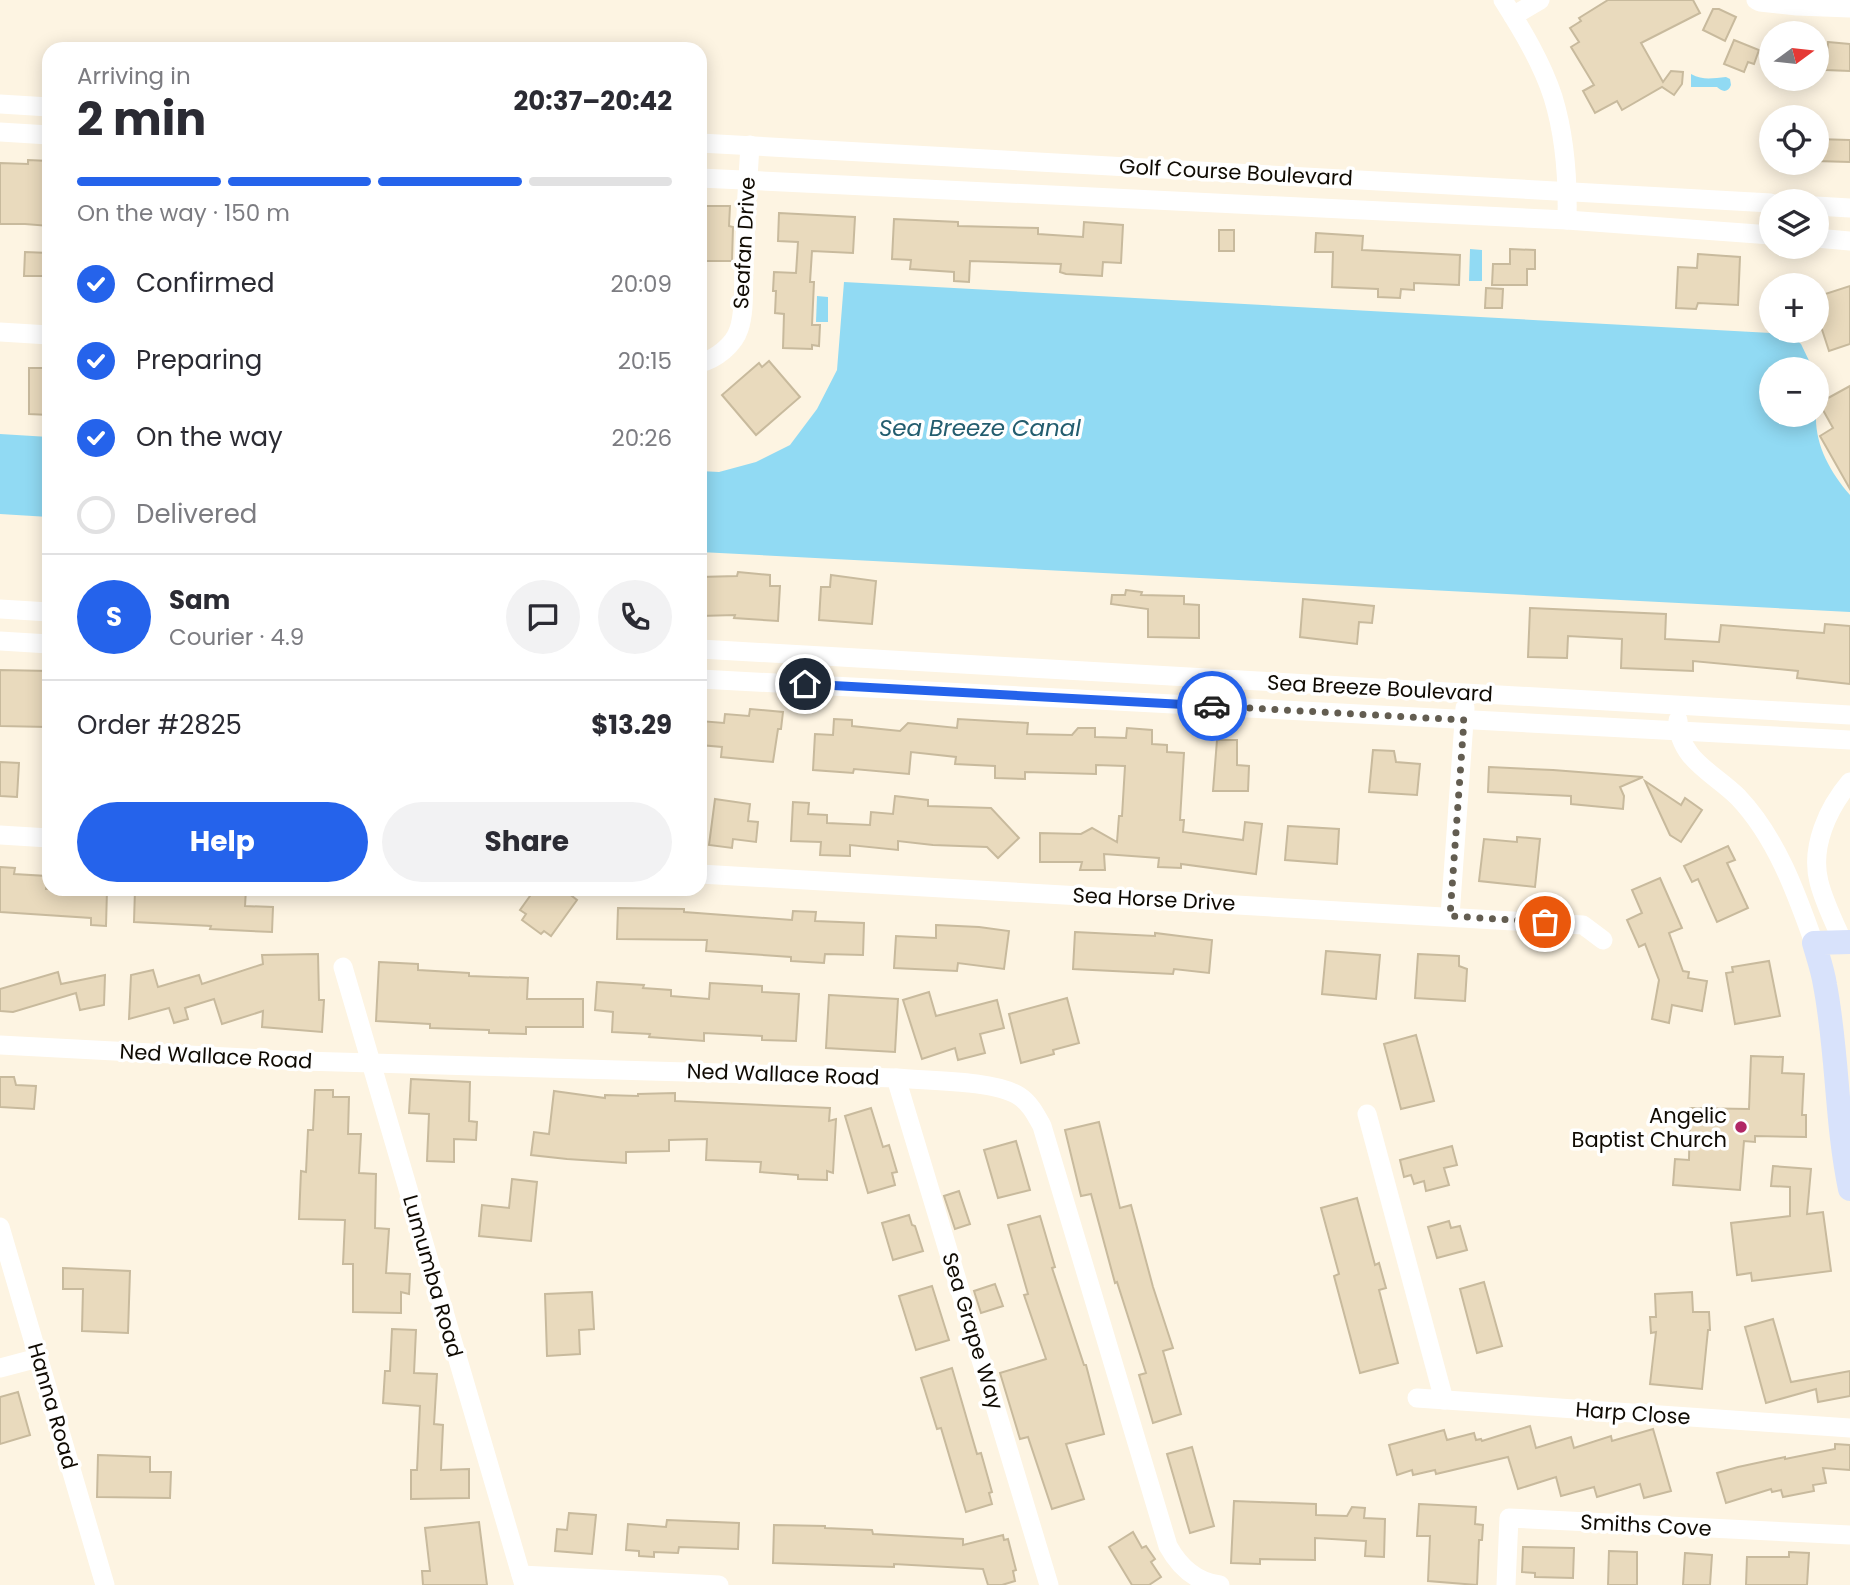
<!DOCTYPE html>
<meta charset="utf-8">
<style>
body{margin:0;font-family:Poppins,sans-serif;background:#f2f2f3;color:#2b2b33;height:100vh;display:flex;flex-direction:column;font-size:26px;white-space:nowrap}
*{box-sizing:border-box;margin:0}
p{font-size:23px;color:#7c7c81}
.icon{flex:none;width:38px;height:38px;fill:none;stroke:currentColor;stroke-width:2;stroke-linecap:round;stroke-linejoin:round}
.map{position:relative;flex:1;overflow:hidden}
.panel{position:absolute;left:42px;top:42px;width:665px;height:854px;display:flex;flex-direction:column;background:#fff;border-radius:21px;box-shadow:0 4px 18px #0003}
.panel>*{flex:none}
.needle{width:46px;rotate:75deg}
.controls{position:absolute;left:1759px;top:21px;display:grid;gap:14px}
.controls a{display:grid;place-items:center;width:70px;height:70px;border-radius:50%;background:#fff;box-shadow:0 4px 18px #0003;font-size:35px}
.pin{position:absolute;display:grid;place-items:center;width:60px;height:60px;color:#fff;margin:-30px;border:4px solid #fff;border-radius:50%;box-shadow:0 2px 7px #0007}
.courier{position:absolute;display:grid;place-items:center;width:70px;height:70px;margin:-35px;border:5px solid #2563eb;border-radius:50%;background:#fff;color:#222;box-shadow:0 2px 9px #0007}
.head em{font-style:normal;font-weight:700}
.head div{display:flex;flex-direction:column-reverse}
.head{display:flex;align-items:center;justify-content:space-between;height:119px;padding:0 35px}
h1{font-size:46px;font-weight:700;line-height:52px}
.bar{display:grid;grid-template-columns:repeat(4,1fr);gap:10px 7px;align-content:center;height:84px;padding:0 35px}
.bar i{height:9px;border-radius:5px;background:#e1e1e2}
.bar .active{background:#2563eb}
.bar p{grid-column:span 4}
.line{display:flex;align-items:center;gap:18px;padding:0 35px;border-top:2px solid #e1e1e2}
.line div{flex:1}
.round{display:grid;place-items:center;flex:none;width:74px;height:74px;border-radius:37px;background:#f2f2f3}
ol{padding:0 35px;list-style:none}
li{display:flex;align-items:center;gap:21px;height:77px}
li p{margin-inline-start:auto}
li .icon{padding:7px;border-radius:50%;background:#2563eb;color:#fff;stroke-width:4}
li:last-child{color:#7c7c81}
li i{width:38px;height:38px;border:4px solid #e1e1e2;border-radius:50%}
.action{display:flex;gap:14px;margin-top:auto;padding:14px 35px}
.action a{flex:1;height:80px;border-radius:42px;background:#2563eb;color:#fff;font-size:28px;font-weight:700;line-height:80px;text-align:center}
.action a+a{background:#f2f2f3;color:#2b2b33}
.map>svg:first-child{display:block}
</style>
<div class="map">
<svg width="1850" height="1585" viewBox="0 0 1850 1585">
<rect width="100%" height="100%" fill="#fdf4e2"/>
<g fill="#91daf3">
<path d="M1691 74C1704 81 1713 78 1726 77L1730 79 1731 85C1728 93 1722 92 1717 87H1691Z"/>
<polygon points="1470,249 1482,250 1482,281 1469,281"/>
<path d="M844 282 1790 334 1801 344 1813 369H1771V415H1816C1815 445 1830 472 1850 495V612L700 552V471L719 472 756 462 790 445 817 409 837 370Z"/>
<polygon points="817,296 828,297 828,322 816,322"/>
<polygon points="0,434 49,437 49,517 0,514"/>
</g>
<g fill="#e9dabd" stroke="#c8ba9d" stroke-width="2">
<polygon points="1608,0 1693,0 1700,13 1641,43 1663,82 1671,71 1683,72 1682,84 1674,95 1662,87 1622,110 1617,101 1595,113 1583,91 1594,85 1571,47 1579,42 1570,28 1581,21 1579,18"/>
<polygon points="1713,9 1719,9 1736,17 1725,41 1703,30"/>
<polygon points="1734,40 1759,50 1754,64 1748,62 1744,72 1724,64"/>
<polygon points="1828,42 1850,44 1850,71 1826,70"/>
<polygon points="1816,139 1850,140 1850,162 1816,161"/>
<polygon points="28,160 49,161 49,226 25,224 0,224 0,163 28,164"/>
<polygon points="700,206 730,206 729,226 733,227 732,261 700,261"/>
<polygon points="779,213 855,217 853,253 812,251 810,282 814,282 812,325 820,325 819,346 812,345 812,349 783,348 784,314 775,313 776,291 773,291 774,272 796,273 798,242 778,241"/>
<polygon points="894,219 958,222 958,226 1038,228 1038,234 1083,237 1084,222 1123,225 1121,263 1103,262 1102,276 1066,274 1060,272 1061,264 970,261 969,282 954,281 954,272 910,269 911,260 892,259"/>
<rect x="1219" y="230" width="15" height="21"/>
<polygon points="1316,233 1363,236 1362,250 1460,255 1459,285 1414,283 1414,290 1401,289 1400,298 1378,297 1378,289 1332,287 1333,252 1315,252"/>
<polygon points="1510,249 1535,250 1535,269 1527,269 1527,285 1492,285 1493,264 1510,264"/>
<polygon points="25,252 49,253 49,276 24,276"/>
<polygon points="1698,254 1740,257 1738,305 1698,303 1696,309 1676,308 1678,267 1697,268"/>
<polygon points="1850,286 1850,344 1829,351 1816,311 1816,297"/>
<polygon points="1486,288 1503,289 1502,308 1485,308"/>
<polygon points="769,361 800,397 756,435 722,395 759,363 762,367"/>
<polygon points="29,368 49,368 49,415 29,414"/>
<polygon points="1850,386 1850,489 1820,436 1833,428 1819,403"/>
<polygon points="738,572 770,575 770,586 780,586 778,621 734,618 735,615 700,616 700,577 737,576"/>
<polygon points="831,575 876,581 872,624 819,620 821,587 830,587"/>
<polygon points="1126,590 1142,592 1141,595 1184,596 1184,604 1199,605 1199,638 1148,637 1148,609 1111,604 1112,595 1125,595"/>
<polygon points="1303,599 1374,606 1372,623 1359,622 1357,644 1300,637"/>
<polygon points="1530,608 1666,614 1665,639 1719,642 1721,625 1824,633 1825,624 1850,626 1850,684 1797,678 1798,671 1693,661 1693,671 1621,668 1622,639 1568,636 1567,658 1528,657"/>
<polygon points="0,670 49,671 48,727 0,726"/>
<polygon points="750,709 783,712 781,729 778,729 773,762 721,757 722,747 700,745 700,721 724,723 725,714 749,716"/>
<polygon points="834,719 852,720 852,726 900,731 908,723 957,728 958,719 1028,723 1027,734 1072,735 1078,728 1095,728 1095,737 1126,738 1127,728 1152,730 1152,744 1167,745 1167,752 1184,753 1180,820 1184,820 1183,832 1243,840 1245,822 1262,824 1256,874 1181,864 1181,868 1158,867 1159,858 1104,854 1105,870 1080,870 1082,862 1040,862 1040,833 1081,834 1092,828 1117,842 1119,816 1122,816 1125,766 1096,765 1096,774 1025,772 1025,779 995,778 995,766 955,764 956,757 911,752 909,774 854,769 853,773 813,770 815,734 833,735"/>
<polygon points="1217,740 1237,740 1237,765 1249,766 1248,791 1213,791"/>
<polygon points="1373,750 1394,751 1396,762 1420,764 1417,795 1369,792"/>
<polygon points="0,762 19,763 17,797 0,796"/>
<polygon points="1489,767 1553,770 1643,777 1620,787 1624,796 1623,809 1571,804 1571,796 1488,792"/>
<polygon points="1645,781 1681,805 1685,798 1702,810 1681,842 1670,835"/>
<polygon points="895,796 928,800 928,806 991,808 1019,838 998,858 987,847 933,845 898,841 898,850 850,845 850,856 820,855 821,842 791,841 793,802 809,803 808,814 827,815 827,823 870,825 871,812 893,814"/>
<polygon points="715,799 750,804 748,821 758,822 756,842 733,839 732,848 709,845"/>
<polygon points="1288,826 1339,829 1337,864 1285,860"/>
<polygon points="1517,837 1540,839 1535,887 1479,881 1484,839 1517,842"/>
<polygon points="1728,846 1735,860 1727,863 1748,908 1717,922 1698,879 1692,882 1684,866"/>
<polygon points="0,867 15,868 14,874 47,876 46,889 107,890 106,926 91,925 91,918 0,912"/>
<polygon points="1660,878 1682,928 1669,933 1683,971 1689,972 1688,978 1707,981 1702,1011 1672,1005 1669,1023 1652,1019 1659,980 1645,944 1639,947 1627,920 1642,913 1632,890"/>
<polygon points="135,889 246,889 245,906 273,907 272,932 210,929 211,926 134,922"/>
<polygon points="535,889 563,889 577,900 551,936 544,931 541,934 522,920 526,914 520,910"/>
<polygon points="618,908 684,909 684,912 792,920 793,911 816,912 815,921 864,923 863,955 825,954 824,963 791,961 791,957 706,951 707,940 617,939"/>
<polygon points="936,925 979,927 1009,931 1004,969 958,963 957,971 894,968 896,936 936,938"/>
<polygon points="1075,932 1155,936 1155,933 1212,940 1209,973 1174,969 1173,974 1073,969"/>
<polygon points="1326,951 1380,955 1376,999 1322,994"/>
<polygon points="318,954 319,1000 324,1000 322,1032 262,1027 263,1011 222,1024 214,999 185,1008 188,1019 174,1023 169,1008 129,1019 131,975 153,970 158,987 199,975 202,984 263,964 262,955"/>
<polygon points="1418,954 1459,956 1459,966 1467,969 1465,1001 1415,998"/>
<polygon points="1769,961 1780,1016 1735,1024 1726,973 1733,972 1732,967"/>
<polygon points="379,962 418,964 418,970 469,973 469,976 528,978 527,999 583,999 583,1027 526,1027 526,1034 489,1033 489,1030 430,1028 430,1024 376,1021"/>
<polygon points="58,972 61,984 105,975 104,1005 80,1010 76,993 13,1012 0,1011 0,989"/>
<polygon points="597,982 644,985 643,988 671,990 671,996 709,999 710,983 762,986 762,992 799,994 796,1041 762,1040 762,1036 704,1033 704,1041 649,1037 650,1034 612,1032 613,1012 595,1010"/>
<polygon points="929,992 936,1016 997,1000 1004,1028 980,1034 985,1053 958,1060 955,1048 922,1059 903,1000"/>
<polygon points="829,995 898,999 895,1052 826,1048"/>
<polygon points="1067,998 1079,1043 1053,1050 1054,1054 1021,1063 1009,1014"/>
<polygon points="1416,1035 1434,1101 1401,1109 1384,1044"/>
<polygon points="1751,1056 1783,1057 1782,1073 1804,1074 1802,1115 1806,1115 1806,1137 1755,1136 1755,1142 1744,1141 1740,1190 1673,1185 1675,1159 1689,1160 1690,1108 1749,1109"/>
<polygon points="0,1077 14,1077 16,1085 36,1086 34,1109 0,1107"/>
<polygon points="411,1079 470,1082 469,1121 477,1122 476,1140 454,1139 454,1162 427,1161 429,1114 409,1113"/>
<polygon points="315,1090 333,1090 333,1097 349,1097 348,1134 361,1134 359,1173 376,1174 375,1228 389,1229 386,1273 410,1274 409,1294 401,1292 401,1313 353,1312 353,1264 343,1264 345,1220 299,1219 301,1171 306,1172 308,1130 313,1130"/>
<polygon points="554,1091 605,1098 605,1095 638,1096 638,1094 675,1093 675,1101 830,1108 829,1121 836,1119 833,1173 827,1171 827,1180 798,1179 798,1175 760,1172 761,1162 706,1160 707,1139 669,1140 669,1151 626,1152 626,1163 567,1159 531,1155 534,1132 549,1134"/>
<polygon points="871,1108 883,1147 889,1145 897,1172 892,1173 895,1185 868,1193 845,1116"/>
<polygon points="1099,1122 1120,1208 1131,1205 1153,1287 1173,1348 1163,1351 1181,1414 1153,1423 1139,1375 1146,1373 1117,1282 1115,1283 1091,1194 1081,1196 1065,1130"/>
<polygon points="1016,1141 1030,1190 998,1198 984,1150"/>
<polygon points="1452,1146 1457,1165 1444,1168 1449,1185 1426,1191 1424,1181 1414,1184 1411,1175 1404,1177 1400,1160"/>
<polygon points="1773,1166 1811,1169 1807,1214 1823,1212 1831,1271 1752,1281 1751,1273 1737,1275 1731,1223 1790,1216 1790,1187 1771,1186"/>
<polygon points="512,1179 537,1182 531,1241 479,1236 482,1205 509,1208"/>
<polygon points="959,1191 970,1224 955,1229 944,1196"/>
<polygon points="1357,1198 1375,1265 1379,1263 1386,1288 1379,1290 1398,1363 1360,1373 1334,1276 1339,1274 1321,1208"/>
<polygon points="909,1215 912,1225 915,1226 923,1251 893,1260 882,1223"/>
<polygon points="1040,1216 1055,1267 1052,1268 1084,1365 1086,1365 1104,1434 1066,1444 1084,1499 1052,1509 1028,1437 1020,1439 1000,1373 1046,1359 1024,1295 1028,1294 1008,1225"/>
<polygon points="1449,1221 1451,1228 1460,1226 1467,1250 1437,1258 1428,1227"/>
<polygon points="63,1268 130,1271 128,1333 82,1331 83,1289 63,1289"/>
<polygon points="1484,1282 1502,1346 1477,1353 1460,1289"/>
<polygon points="995,1284 1003,1306 981,1313 974,1291"/>
<polygon points="932,1286 949,1340 916,1350 899,1296"/>
<polygon points="592,1292 594,1329 579,1330 580,1354 547,1356 545,1294"/>
<polygon points="1692,1292 1693,1312 1709,1312 1710,1330 1708,1330 1702,1389 1650,1384 1656,1332 1651,1333 1650,1317 1656,1317 1655,1294"/>
<polygon points="1773,1319 1791,1382 1850,1371 1850,1396 1818,1402 1816,1389 1766,1403 1745,1327"/>
<polygon points="392,1329 416,1330 414,1373 437,1374 434,1424 443,1425 441,1470 469,1469 469,1498 411,1499 411,1470 417,1470 420,1406 383,1403 385,1371 390,1371"/>
<polygon points="952,1368 977,1454 981,1453 992,1492 989,1493 992,1504 966,1512 941,1428 937,1429 921,1378"/>
<polygon points="18,1392 30,1435 0,1444 0,1397"/>
<polygon points="1530,1426 1536,1448 1571,1437 1574,1448 1611,1436 1612,1441 1653,1429 1671,1491 1644,1498 1640,1484 1597,1497 1594,1487 1561,1496 1556,1477 1518,1489 1508,1457 1436,1474 1435,1470 1413,1475 1412,1470 1397,1475 1389,1445 1444,1430 1447,1440 1474,1433 1476,1440 1481,1439 1482,1441"/>
<polygon points="1835,1444 1850,1445 1850,1470 1823,1468 1826,1483 1813,1485 1814,1491 1783,1497 1781,1490 1772,1492 1771,1489 1726,1503 1717,1473 1738,1467 1785,1457 1785,1459 1835,1449"/>
<polygon points="1192,1447 1214,1526 1190,1533 1167,1454"/>
<polygon points="98,1455 150,1457 150,1472 171,1472 170,1498 97,1497"/>
<polygon points="1234,1501 1316,1504 1316,1515 1347,1516 1352,1507 1365,1508 1364,1518 1385,1519 1384,1557 1365,1556 1366,1541 1315,1538 1315,1560 1260,1559 1260,1564 1231,1563"/>
<polygon points="1419,1504 1476,1507 1475,1524 1483,1525 1482,1540 1479,1540 1477,1585 1428,1581 1430,1536 1417,1536"/>
<polygon points="569,1513 596,1515 592,1554 555,1551 557,1529 567,1530"/>
<polygon points="667,1520 739,1523 738,1549 679,1547 678,1553 654,1552 654,1557 639,1556 639,1551 626,1550 628,1524 666,1527"/>
<polygon points="479,1522 487,1585 423,1585 422,1571 430,1571 425,1528"/>
<polygon points="774,1525 825,1526 825,1528 872,1530 873,1534 963,1539 963,1545 1003,1535 1004,1540 1008,1539 1016,1570 1013,1571 1015,1581 1002,1585 988,1585 983,1569 894,1564 894,1567 773,1563"/>
<polygon points="1133,1532 1142,1548 1146,1546 1155,1559 1151,1562 1161,1577 1149,1585 1132,1585 1109,1547"/>
<polygon points="1523,1547 1574,1548 1573,1578 1535,1577 1535,1573 1522,1572"/>
<polygon points="1609,1551 1637,1552 1637,1585 1608,1585"/>
<polygon points="1789,1552 1809,1553 1807,1585 1746,1585 1747,1557 1789,1557"/>
<polygon points="1685,1553 1712,1555 1710,1585 1683,1585"/>
</g>
<g fill="none" stroke-linecap="round" stroke-linejoin="round">
<g stroke="#fff" stroke-width="19">
<path d="M1503 0C1522 30 1542 63 1553 97 1565 136 1568 180 1567 220"/>
<polyline points="1756,0 1760,2 1797,6 1850,8"/>
<polyline points="1513,16 1540,0"/>
<polyline points="0,104 49,107"/>
<polyline points="0,132 49,135"/>
<polyline points="700,143 1771,203"/>
<polyline points="700,178 1567,220 1771,235"/>
<polyline points="1816,206 1850,208"/>
<polyline points="1816,238 1850,241"/>
<polyline points="0,332 49,335"/>
<path d="M700 363C716 359 734 345 739 329 745 311 743 288 744 270 745 228 747 187 750 145"/>
<polyline points="0,609 49,612"/>
<polyline points="0,641 49,644"/>
<polyline points="700,649 1850,715"/>
<polyline points="700,679 1850,740"/>
<path d="M1678 720C1678 759 1714 773 1738 797 1776 837 1796 892 1814 943"/>
<polyline points="0,835 49,838"/>
<polyline points="700,874 1583,925 1603,940"/>
<polyline points="1450,916 1465,708"/>
<path d="M1843 942C1834 922 1824 902 1819 882 1810 847 1828 808 1850 782"/>
<polyline points="343,967 524,1585"/>
<path d="M0 1045 303 1061 896 1078C928 1081 994 1080 1019 1096 1030 1103 1036 1115 1042 1126L1168 1546C1179 1566 1196 1582 1220 1585"/>
<polyline points="896,1078 1049,1585"/>
<polyline points="1367,1114 1444,1400"/>
<polyline points="0,1227 105,1585"/>
<polyline points="0,1368 38,1358"/>
<polyline points="1417,1398 1850,1428"/>
<polyline points="521,1575 719,1585"/>
<polyline points="1506,1585 1509,1518 1850,1535"/>
</g>
<path stroke="#d8e2fb" stroke-width="24" d="M1850 942 1814 943C1818 957 1823 971 1825 985 1838 1053 1836 1122 1850 1189"/>
</g>
<g fill="none" stroke-linecap="round" stroke-linejoin="round">
<polyline stroke="#635d51" stroke-width="7" stroke-dasharray="0 12.6" points="1212,706 1464,720 1450,916 1545,922"/>
<polyline stroke="#2563eb" stroke-width="9" points="805,684 1212,706"/>
</g>
<circle fill="#b12765" stroke="#fff" stroke-width="2.5" cx="1741" cy="1127" r="7"/>
<g text-anchor="middle" dominant-baseline="central" stroke-width="7" stroke-linejoin="round" paint-order="stroke">
<g font-size="21" fill="#100b03" stroke="#fff">
<text transform="translate(1236 172) rotate(3)">Golf Course Boulevard</text>
<text transform="translate(744 243) rotate(-87)">Seafan Drive</text>
<text transform="translate(1380 688) rotate(3)">Sea Breeze Boulevard</text>
<text transform="translate(1154 899) rotate(3)">Sea Horse Drive</text>
<text transform="translate(216 1056) rotate(3)">Ned Wallace Road</text>
<text transform="translate(783 1074) rotate(2)">Ned Wallace Road</text>
<text transform="translate(433 1276) rotate(74)">Lumumba Road</text>
<text transform="translate(973 1331) rotate(73)">Sea Grape Way</text>
<text transform="translate(53 1406) rotate(74)">Hanna Road</text>
<text transform="translate(1633 1413) rotate(4)">Harp Close</text>
<text transform="translate(1646 1525) rotate(3)">Smiths Cove</text>
</g>
<g font-size="21" fill="#100b03" stroke="#fff" text-anchor="end">
<text x="1727" y="1115">Angelic<tspan x="1727" dy="24">Baptist Church</tspan></text>
</g>
<g font-size="23" font-style="italic" fill="#235d6f" stroke="#fff">
<text x="980" y="428">Sea Breeze Canal</text>
</g>
</g>
</svg>
<div class="controls">
<a><svg class="needle" viewBox="-14 -14 28 28"><path d="M0-13l5 13h-10z" fill="#e53935"/><path d="M0 13l5-13h-10z" fill="#7c7c81"/></svg></a>
<a><svg class="icon" aria-label="locate" viewBox="0 0 24 24"><circle cx="12" cy="12" r="6"/><path d="M12 2v4M12 18v4M2 12h4M18 12h4"/></svg></a>
<a><svg class="icon" aria-label="layers" viewBox="0 0 24 24"><path d="M12 4l9 5-9 5-9-5zM3 14l9 5 9-5"/></svg></a>
<a>+</a>
<a>−</a>
</div>
<div class="pin" style="left:1545px;top:922px;background:#ea580c"><svg class="icon" aria-label="bag" viewBox="0 0 24 24"><path d="M5 8h14l-1 12H6zM9 8a3 3 0 0 1 6 0"/></svg></div>
<div class="pin" style="left:805px;top:684px;background:#1f2937"><svg class="icon" aria-label="home" viewBox="0 0 24 24"><path d="M3 11l9-7 9 7M6 9v11h12V9"/></svg></div>
<div class="courier" style="left:1212px;top:706px"><svg class="icon" aria-label="car" viewBox="0 0 24 24"><path d="M5 17H2v-5l4-1 3-4h7l3 4 3 1v5h-3M9 17h6M6 11h13"/><circle cx="7" cy="17" r="2"/><circle cx="17" cy="17" r="2"/></svg></div>
<section class="panel">
<div class="head"><div><h1>2 min</h1><p>Arriving in</p></div><em>20:37–20:42</em></div>
<div class="bar"><i class="active"></i><i class="active"></i><i class="active"></i><i></i><p>On the way · 150 m</p></div>
<ol>
<li><svg class="icon" aria-label="check" viewBox="0 0 24 24"><path d="M5 12l5 5 9-10"/></svg>Confirmed<p>20:09</p></li>
<li><svg class="icon" aria-label="check" viewBox="0 0 24 24"><path d="M5 12l5 5 9-10"/></svg>Preparing<p>20:15</p></li>
<li><svg class="icon" aria-label="check" viewBox="0 0 24 24"><path d="M5 12l5 5 9-10"/></svg>On the way<p>20:26</p></li>
<li><i></i>Delivered</li>
</ol>
<div class="line" style="height:126px"><b class="round" style="background:#2563eb;color:#fff">S</b><div><b>Sam</b><p>Courier · 4.9</p></div><a class="round"><svg class="icon" aria-label="chat" viewBox="0 0 24 24"><path d="M4 5h16v11H9l-5 4z"/></svg></a><a class="round"><svg class="icon" aria-label="phone" viewBox="0 0 24 24"><path d="M5 4h4l2 5-3 2q2 4 5 5l2-3 5 2v4C11 20 4 13 5 4z"/></svg></a></div>
<div class="line" style="height:91px"><div>Order #2825</div><b>$13.29</b></div>
<div class="action"><a>Help</a><a>Share</a></div>
</section>
</div>
